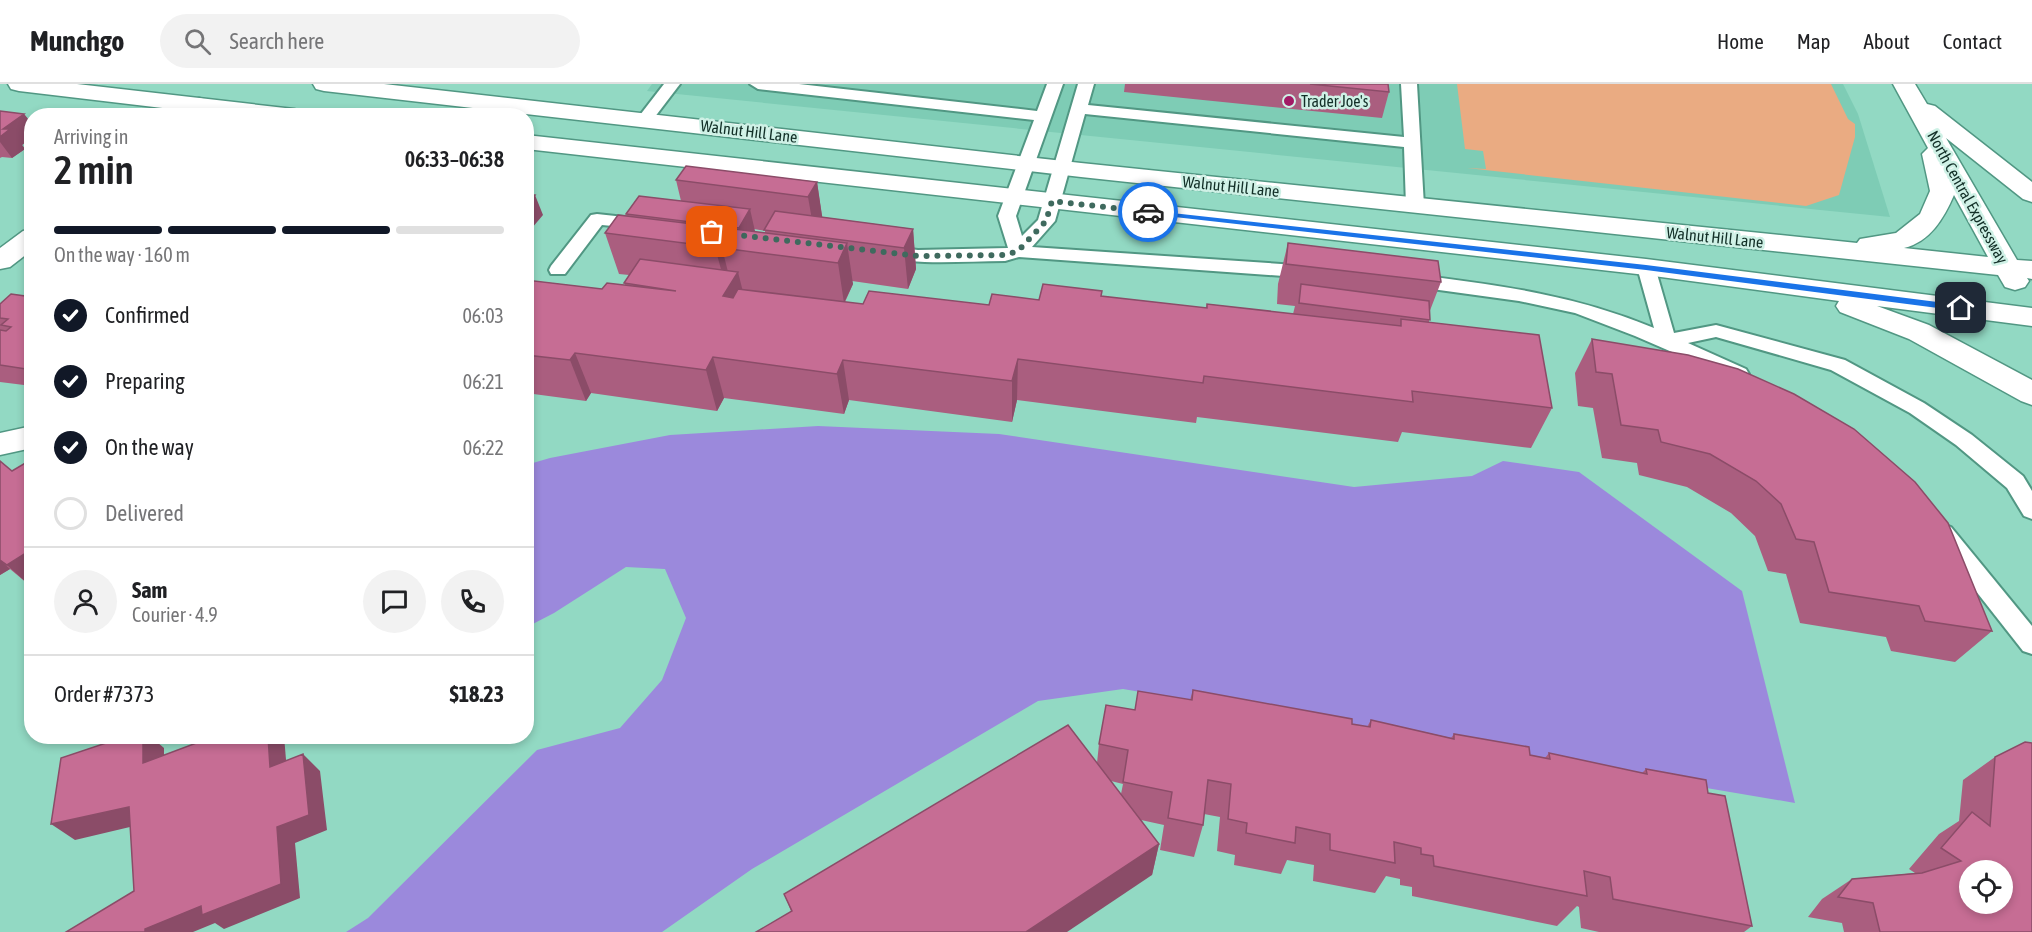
<!DOCTYPE html>
<meta charset="utf-8">
<style>
body{margin:0;font-family:"Asap Condensed",sans-serif;background:#f2f2f2;color:#202124;height:100vh;display:flex;flex-direction:column;font-size:22px;white-space:nowrap}
*{box-sizing:border-box;margin:0}
p{font-size:20px;color:#757577}
.icon{flex:none;width:33px;height:33px;fill:none;stroke:currentColor;stroke-width:2;stroke-linecap:round;stroke-linejoin:round}
.map{position:relative;flex:1;overflow:hidden}
.drawer{position:absolute;left:24px;top:24px;width:510px;height:636px;display:flex;flex-direction:column;background:#fff;border-radius:24px;box-shadow:0 3px 9px #0003}
.drawer>*{flex:none}
.tools{position:absolute;left:1959px;top:776px;display:grid;gap:12px}
.tools a{display:grid;place-items:center;width:54px;height:54px;border-radius:50%;background:#fff;box-shadow:0 3px 9px #0003;font-size:30px}
.pin{position:absolute;display:grid;place-items:center;width:51px;height:51px;color:#fff;margin:-26px;border-radius:12px;box-shadow:0 3px 9px #0006}
.courier{position:absolute;display:grid;place-items:center;width:60px;height:60px;margin:-30px;border:4px solid #1a73e8;border-radius:50%;background:#fff;color:#222;box-shadow:0 2px 8px #0007}
.summary em{font-style:normal;font-weight:600}
.summary div{display:flex;flex-direction:column-reverse}
.summary{display:flex;align-items:center;justify-content:space-between;height:102px;padding:0 30px}
h1{font-size:39px;font-weight:600;line-height:45px}
.bar{display:grid;grid-template-columns:repeat(4,1fr);gap:9px 6px;align-content:center;height:72px;padding:0 30px}
.bar i{height:8px;border-radius:4px;background:#e0e0e0}
.bar .active{background:#111827}
.bar p{grid-column:span 4}
.line{display:flex;align-items:center;gap:15px;padding:0 30px;border-top:2px solid #e0e0e0}
.line div{flex:1}
.round{display:grid;place-items:center;flex:none;width:63px;height:63px;border-radius:32px;background:#f2f2f2}
ol{padding:0 30px;list-style:none}
li{display:flex;align-items:center;gap:18px;height:66px}
li p{margin-inline-start:auto}
li .icon{padding:6px;border-radius:50%;background:#111827;color:#fff;stroke-width:4}
li:last-child{color:#757577}
li i{width:33px;height:33px;border:3px solid #e0e0e0;border-radius:50%}
header{display:flex;align-items:center;gap:36px;box-sizing:border-box;height:84px;padding:0 30px;background:#fff;border-bottom:2px solid #e0e0e0}
header strong{font-size:28px}
nav{display:flex;gap:33px;margin-inline-start:auto;font-size:21px}
.search{width:420px;height:54px;background:#f2f2f2;display:flex;align-items:center;gap:15px;box-sizing:border-box;padding:0 21px;border-radius:33px;color:#757577;font-size:22px}
.map>svg:first-child{display:block}
</style>
<header>
<strong>Munchgo</strong>
<div class="search"><svg class="icon" aria-label="search" viewBox="0 0 24 24"><circle cx="10" cy="10" r="6"/><path d="M15 15l6 6"/></svg>Search here</div>
<nav><a>Home</a><a>Map</a><a>About</a><a>Contact</a></nav>
</header>
<div class="map">
<svg width="2032" height="848" viewBox="0 0 2032 848">
<rect width="100%" height="100%" fill="#92d9c3"/>
<polygon fill="#7eccb5" points="652,0 1843,0 1858,30 1890,133 647,7"/>
<polygon fill="#eaab82" points="1457,0 1831,0 1848,35 1855,40 1855,53 1839,111 1806,122 1467,84 1486,85 1483,67 1465,65"/>
<polygon fill="#9b89dc" points="818,342 999,350 1354,403 1472,392 1503,377 1579,388 1742,507 1795,719 1123,605 1038,617 752,785 662,848 346,848 368,834 537,666 620,644 662,596 686,534 665,485 626,483 554,529 527,543 526,381 550,374 670,351"/>
<g fill="none" stroke-linecap="round" stroke-linejoin="round">
<defs>
<g id="lane">
<polygon points="664,0 680,0 651,38 639,38 637,35"/>
<path d="M750 0H799L1037 27 1047 0H1063L1016 132 1022 152 1038 136 1078 0H1094L1088 21 1404 53 1401 0H1417L1424 122 1421 126H1409L1406 122 1404 63 1085 30 1055 137 1032 163 1311 182 1318 184 1320 188 1318 192 1311 194 1019 173 1005 177C963 177 918 182 878 172L875 168 878 164 884 162 918 166 1008 164 998 132 1034 36 758 5Z"/>
<polygon points="597,130 643,135 649,136 652,140 649,144 643,145 602,141 565,190 551,190 549,186 551,182 591,131"/>
<path d="M1646 177 1653 179 1655 183 1674 249 1716 241 1845 276 1924 319 1972 351 2023 392 2032 407V435L2024 432 2007 404 1956 361 1910 329 1831 286 1716 253 1688 259 1746 285 1749 290 1746 295 1739 297 1635 252 1575 229 1519 217 1410 202 1403 200 1401 196 1403 192 1410 190C1497 201 1572 210 1654 244L1637 183 1639 179Z"/>
<polygon points="1943,440 1951,443 2032,542 2032,570 2023,567 1935,455 1932,449 1935,443"/>
</g>
<g id="street">
<polygon points="199,14 207,16 211,21 200,32 173,32 191,16"/>
<polygon points="32,145 32,166 10,183 0,185 0,164 23,147"/>
<polygon points="32,342 32,364 0,371 0,349"/>
</g>
<g id="secondary">
<polygon points="8,0 77,0 294,25 302,27 305,32 230,32 19,7 11,5"/>
<path d="M313 0H384L1081 79 1857 159 1860 155 1896 149 1920 130 1930 107 1922 70 1928 64 1893 0H1915L1927 20 1935 22 2032 98V118L2023 115 1946 54 2017 176 2032 177V195L2027 194 2029 197 2025 203 2015 206 2005 203 1998 191 1081 93 324 7 316 5ZM1954 111 1988 173 1904 164C1930 158 1944 134 1954 111Z"/>
<polygon points="526,51 1646,175 2032,224 2032,242 1877,222 1929,241 2032,296 2032,321 2021,317 1909,255 1840,228 1836,222 1839,217 1646,191 526,65"/>
</g>
</defs>
<use href="#lane" stroke="#519783" stroke-width="4"/>
<use href="#street" stroke="#519783" stroke-width="3"/>
<use href="#secondary" stroke="#519783" stroke-width="3"/>
<use href="#lane" fill="#fff" fill-rule="evenodd"/>
<use href="#street" fill="#fff" fill-rule="evenodd"/>
<use href="#secondary" fill="#fff" fill-rule="evenodd"/>
</g>
<g fill="#aa5e7f" fill-rule="evenodd">
<polygon points="1125,0 1388,0 1389,8 1382,34 1124,8"/>
<polygon points="0,27 24,30 32,40 32,53 22,61 25,65 12,74 2,73 0,74"/>
<path d="M676 96 817 98 822 133 913 145 916 185 908 205 852 197 853 200 845 218 863 220 989 221 1039 216 1102 207 1101 212 1206 224 1207 220 1293 230 1295 222 1277 220 1278 200 1288 159 1441 198 1429 229V238L1552 324 1531 364 1402 348 1398 358 1197 333 1196 339 1017 316 1012 338 849 316 844 330 724 314 717 327 591 309 586 317 526 309V196L602 205 625 201 624 199 629 191 619 190 605 149 627 132 626 130 681 117ZM754 145 765 147V149L755 148Z"/>
<polygon points="32,213 32,302 0,298 0,220"/>
<polygon points="1592,255 1992,547 1955,578 1891,567 1886,553 1800,539 1786,490 1768,487 1755,452 1731,429 1687,403 1639,391 1637,379 1602,374 1593,324 1578,322 1575,289"/>
<polygon points="0,377 28,500 10,485 0,491"/>
<path d="M1193 606 1352 640 1367 643 1371 636 1451 654 1454 650 1530 671 1545 674 1549 669 1642 689 1646 685 1708 709 1752 842 1744 848H1599L1581 844 1579 823 1577 822 1557 842 1412 812V803L1400 801V795L1386 792 1375 809 1313 797 1314 781 1287 776 1281 790 1234 781 1235 771 1217 767 1220 733 1204 730 1203 741 1194 773 1160 766 1164 741 1141 736 1159 760 1152 791 791 827 784 810 1097 679 1099 660 1134 626 1190 616ZM1111 697 1123 700 1121 710Z"/>
<polygon points="1995,673 2032,848 1844,848 1842,839 1808,833 1822,815 1852,795 1915,789 1909,785 1939,750 1959,737 1963,696"/>
</g>
<g fill="#8b4c68">
<polygon points="24,30 32,40 32,53 22,61 25,65 12,74 0,58 0,53 3,45"/>
<polygon points="526,91 534,110 526,119"/>
<polygon points="817,98 823,138 815,153 808,113"/>
<polygon points="535,111 543,131 526,151 526,122"/>
<polygon points="750,125 759,165 744,167 739,144"/>
<polygon points="727,144 732,165 722,164 730,196 726,204 715,163"/>
<polygon points="913,145 916,185 908,205 904,164"/>
<polygon points="847,159 853,200 844,219 838,179"/>
<polygon points="738,188 748,228 723,212"/>
<polygon points="575,269 591,309 586,317 570,276"/>
<polygon points="713,273 724,314 717,327 706,286"/>
<polygon points="1018,275 1017,316 1012,338 1012,297"/>
<polygon points="843,276 849,316 844,330 837,290"/>
<polygon points="32,279 32,291 26,285"/>
<polygon points="26,469 32,475 32,498 28,500 7,481"/>
<polygon points="0,476 10,485 0,491"/>
<polygon points="143,652 150,652 164,664 164,695 143,679"/>
<polygon points="268,652 284,652 288,699 270,683"/>
<polygon points="303,670 320,687 327,746 295,759 300,814 224,845 215,839 193,848 145,848 145,845 277,743"/>
<polygon points="129,723 151,738 75,756 51,740"/>
<polygon points="1159,760 1152,791 1067,848 1026,848"/>
</g>
<g fill="#c66d94" stroke="#8b4c68" stroke-width="1.5" fill-rule="evenodd">
<polygon points="1310,0 1388,0 1389,8"/>
<polygon points="0,27 24,30 3,45 10,45 0,53"/>
<polygon points="686,82 817,98 808,113 676,96"/>
<polygon points="526,110 535,111 526,122"/>
<polygon points="639,112 750,125 739,144 626,130"/>
<polygon points="775,127 913,145 904,164 764,146"/>
<polygon points="618,131 727,144 715,163 605,149"/>
<polygon points="734,145 847,159 838,179 722,164"/>
<polygon points="1288,159 1438,177 1441,198 1286,180"/>
<polygon points="640,175 738,188 723,212 733,214 738,205 863,220 869,207 989,221 992,210 1039,216 1043,200 1102,207 1101,212 1207,224 1207,220 1401,242 1401,235 1539,251 1552,324 1412,307 1413,318 1204,292 1203,299 1018,275 1012,297 843,276 837,290 713,273 706,286 575,269 570,276 526,271 526,196 602,205 607,199 676,207 624,199"/>
<polygon points="1301,200 1429,217 1430,236 1299,219"/>
<polygon points="11,210 32,213 32,279 26,285 0,281 0,246 6,247 11,243 1,241 8,235 0,234 0,220"/>
<polygon points="1592,255 1688,271 1738,285 1794,310 1854,345 1915,398 1948,439 1992,547 1925,537 1919,522 1829,508 1814,458 1796,455 1781,420 1756,397 1710,370 1661,358 1658,346 1621,341 1612,290 1596,288"/>
<polygon points="32,375 32,474 26,469 7,481 0,476 0,377 12,387"/>
<polygon points="1193,606 1352,635 1352,640 1370,643 1371,636 1454,655 1454,650 1529,663 1530,671 1550,675 1549,669 1647,690 1646,685 1706,696 1708,709 1725,712 1752,842 1613,815 1610,793 1584,787 1587,812 1434,782 1433,772 1421,770 1421,764 1394,758 1395,779 1330,766 1330,750 1296,743 1295,759 1246,749 1247,739 1228,735 1231,700 1208,696 1203,741 1168,734 1172,708 1123,698 1128,666 1099,660 1106,621 1135,626 1138,607 1192,616"/>
<polygon points="1068,641 1159,760 1026,848 756,848 792,827 784,810"/>
<polygon points="127,652 143,652 143,679 215,652 268,652 270,683 303,670 309,731 277,743 281,800 202,831 201,822 145,845 145,848 66,848 134,807 129,723 51,740 61,674"/>
<path d="M2025 658 2032 659V848H1880L1873 819 1838 813 1852 795 1922 789 1961 777 1941 764 1972 728 1990 742 1995 673ZM1970 786H2002V819H1970Z"/>
</g>
<polygon fill="#1a73e8" points="1145,126 1646,181 1961,221 1965,224 1961,227 1646,186 1148,130 1144,128"/>
<g fill="none" stroke-linecap="round" stroke-linejoin="round">
<polyline stroke="#3f6a5e" stroke-width="6" stroke-dasharray="0 10.8" points="712,148 918,172 1005,171 1018,167 1046,137 1052,117 1148,128"/>
</g>
<circle fill="#a21a65" stroke="#cff1e6" stroke-width="2" cx="1289" cy="17" r="6"/>
<g text-anchor="middle" dominant-baseline="central" stroke-width="5" stroke-linejoin="round" paint-order="stroke">
<g font-size="16" fill="#122f27" stroke="#cff1e6" text-anchor="start">
<text x="1301" y="17">Trader Joe's</text>
</g>
<g font-size="16" fill="#122f27" stroke="#cff1e6">
<text transform="translate(749 47) rotate(7)">Walnut Hill Lane</text>
<text transform="translate(1231 102) rotate(6)">Walnut Hill Lane</text>
<text transform="translate(1968 113) rotate(61)">North Central Expressway</text>
<text transform="translate(1715 153) rotate(6)">Walnut Hill Lane</text>
</g>
</g>
</svg>
<div class="tools">
<a><svg class="icon" aria-label="locate" viewBox="0 0 24 24"><circle cx="12" cy="12" r="6"/><path d="M12 2v4M12 18v4M2 12h4M18 12h4"/></svg></a>
</div>
<div class="pin" style="left:712px;top:148px;background:#ea580c"><svg class="icon" aria-label="bag" viewBox="0 0 24 24"><path d="M5 8h14l-1 12H6zM9 8a3 3 0 0 1 6 0"/></svg></div>
<div class="pin" style="left:1961px;top:224px;background:#1f2937"><svg class="icon" aria-label="home" viewBox="0 0 24 24"><path d="M3 11l9-7 9 7M6 9v11h12V9"/></svg></div>
<div class="courier" style="left:1148px;top:128px"><svg class="icon" aria-label="car" viewBox="0 0 24 24"><path d="M5 17H2v-5l4-1 3-4h7l3 4 3 1v5h-3M9 17h6M6 11h13"/><circle cx="7" cy="17" r="2"/><circle cx="17" cy="17" r="2"/></svg></div>
<section class="drawer">
<div class="summary"><div><h1>2 min</h1><p>Arriving in</p></div><em>06:33–06:38</em></div>
<div class="bar"><i class="active"></i><i class="active"></i><i class="active"></i><i></i><p>On the way · 160 m</p></div>
<ol>
<li><svg class="icon" aria-label="check" viewBox="0 0 24 24"><path d="M5 12l5 5 9-10"/></svg>Confirmed<p>06:03</p></li>
<li><svg class="icon" aria-label="check" viewBox="0 0 24 24"><path d="M5 12l5 5 9-10"/></svg>Preparing<p>06:21</p></li>
<li><svg class="icon" aria-label="check" viewBox="0 0 24 24"><path d="M5 12l5 5 9-10"/></svg>On the way<p>06:22</p></li>
<li><i></i>Delivered</li>
</ol>
<div class="line" style="height:108px"><a class="round"><svg class="icon" aria-label="person" viewBox="0 0 24 24"><circle cx="12" cy="8" r="4"/><path d="M4 21q1-7 8-7t8 7"/></svg></a><div><b>Sam</b><p>Courier · 4.9</p></div><a class="round"><svg class="icon" aria-label="chat" viewBox="0 0 24 24"><path d="M4 5h16v11H9l-5 4z"/></svg></a><a class="round"><svg class="icon" aria-label="phone" viewBox="0 0 24 24"><path d="M5 4h4l2 5-3 2q2 4 5 5l2-3 5 2v4C11 20 4 13 5 4z"/></svg></a></div>
<div class="line" style="height:78px"><div>Order #7373</div><b>$18.23</b></div>
</section>
</div>
